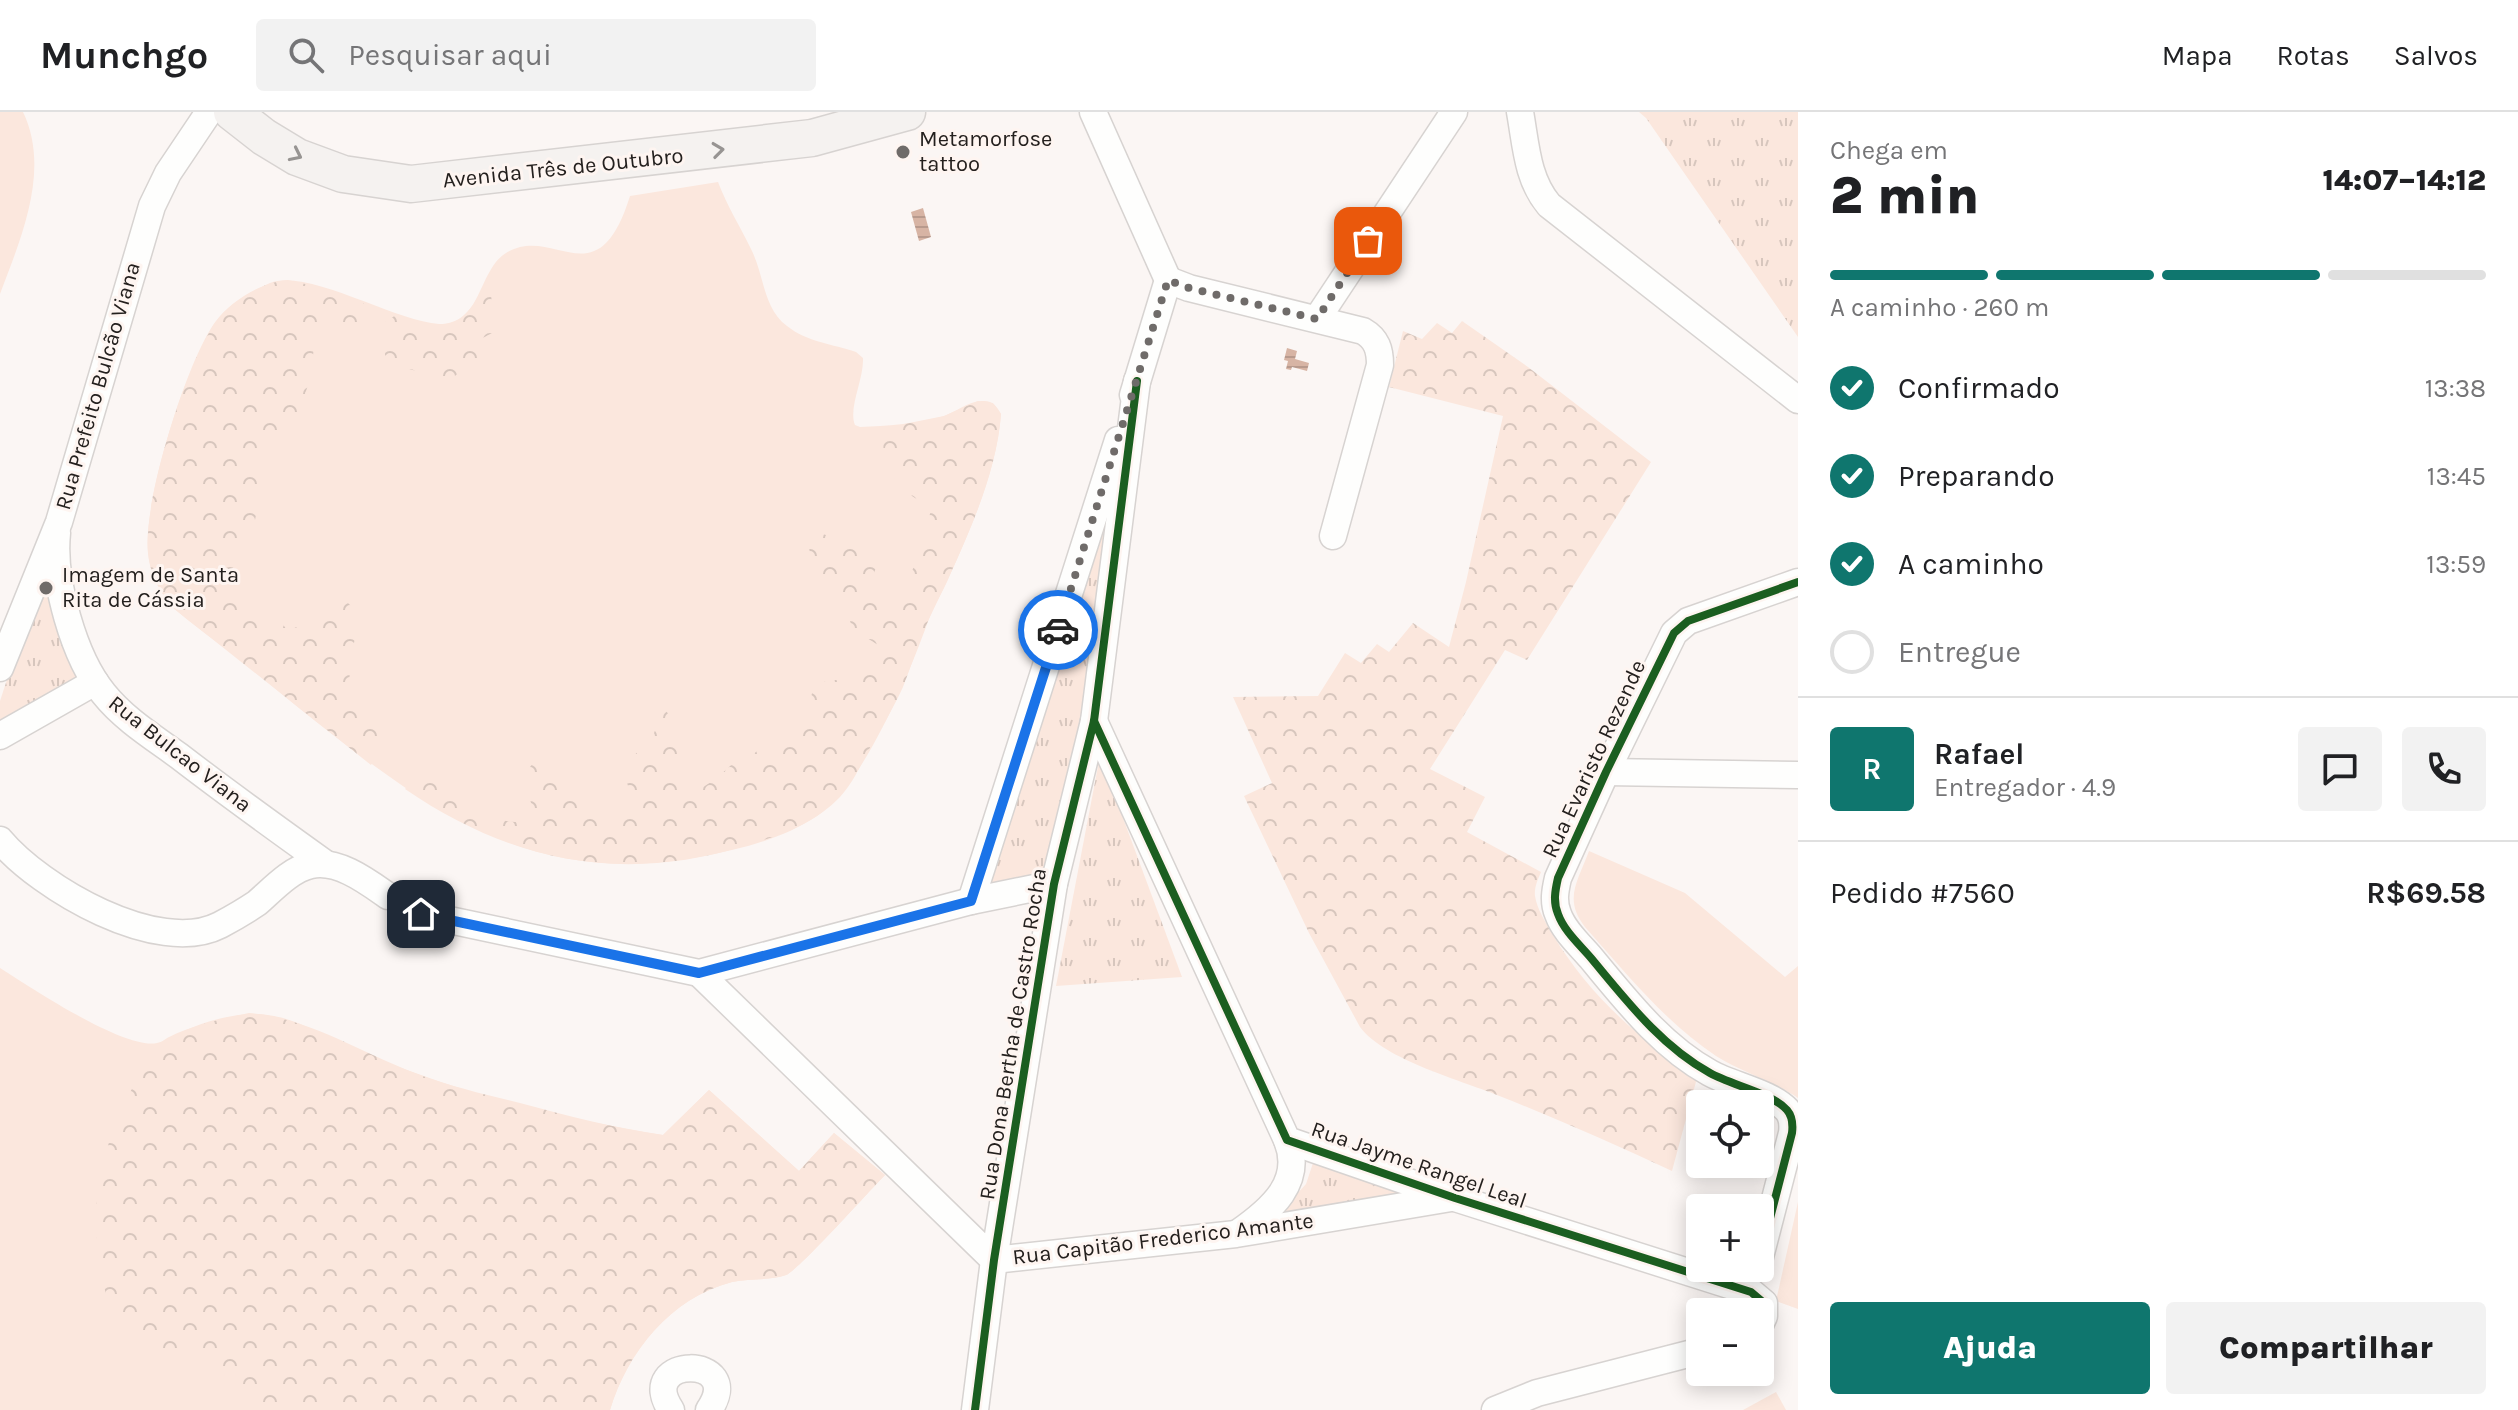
<!DOCTYPE html>
<html lang="pt">
<meta charset="utf-8">
<style>
body{margin:0;font-family:Karla,sans-serif;background:#f2f2f2;color:#202124;height:100vh;display:flex;flex-direction:column;font-size:30px;white-space:nowrap}
*{box-sizing:border-box;margin:0}
p{font-size:26px;color:#757577}
.icon{flex:none;width:44px;height:44px;fill:none;stroke:currentColor;stroke-width:2;stroke-linecap:round;stroke-linejoin:round}
.map{position:relative;flex:1;overflow:hidden}
.drawer{display:flex;flex-direction:column;background:#fff;width:720px}
.drawer>*{flex:none}
.fabs{position:absolute;left:1686px;top:978px;display:grid;gap:16px}
.fabs a{display:grid;place-items:center;width:88px;height:88px;border-radius:8px;background:#fff;box-shadow:0 4px 20px #0003;font-size:40px}
.pin{position:absolute;display:grid;place-items:center;width:68px;height:68px;color:#fff;margin:-34px;border-radius:16px;box-shadow:0 4px 12px #0006}
.courier{position:absolute;display:grid;place-items:center;width:80px;height:80px;margin:-40px;border:6px solid #1a73e8;border-radius:50%;background:#fff;color:#222;box-shadow:0 2px 10px #0007}
.summary em{font-style:normal;font-weight:800}
.summary div{display:flex;flex-direction:column-reverse}
.summary{display:flex;align-items:center;justify-content:space-between;height:136px;padding:0 32px}
h1{font-size:52px;font-weight:800;line-height:60px}
.bar{display:grid;grid-template-columns:repeat(4,1fr);gap:12px 8px;align-content:center;height:96px;padding:0 32px}
.bar i{height:10px;border-radius:6px;background:#e0e0e0}
.bar .current{background:#0f766e}
.bar p{grid-column:span 4}
.line{display:flex;align-items:center;gap:20px;padding:0 32px;border-top:2px solid #e0e0e0}
.line div{flex:1}
.round{display:grid;place-items:center;flex:none;width:84px;height:84px;border-radius:8px;background:#f2f2f2}
ol{padding:0 32px;list-style:none}
li{display:flex;align-items:center;gap:24px;height:88px}
li p{margin-inline-start:auto}
li .icon{padding:8px;border-radius:50%;background:#0f766e;color:#fff;stroke-width:4}
li:last-child{color:#757577}
li i{width:44px;height:44px;border:4px solid #e0e0e0;border-radius:50%}
.primary-button{display:flex;gap:16px;margin-top:auto;padding:16px 32px}
.primary-button a{flex:1;height:92px;border-radius:8px;background:#0f766e;color:#fff;font-size:32px;font-weight:800;line-height:92px;text-align:center}
.primary-button a+a{background:#f2f2f2;color:#202124}
header{display:flex;align-items:center;gap:48px;box-sizing:border-box;height:112px;padding:0 40px;background:#fff;border-bottom:2px solid #e0e0e0}
header strong{font-size:38px}
nav{display:flex;gap:44px;margin-inline-start:auto;font-size:28px}
.search{width:560px;height:72px;background:#f2f2f2;display:flex;align-items:center;gap:20px;box-sizing:border-box;padding:0 28px;border-radius:8px;color:#757577;font-size:30px}
main{display:flex;flex:1;min-height:0}
.map>svg:first-child{display:block}
</style>
<header>
<strong>Munchgo</strong>
<div class="search"><svg class="icon" aria-label="search" viewBox="0 0 24 24"><circle cx="10" cy="10" r="6"/><path d="M15 15l6 6"/></svg>Pesquisar aqui</div>
<nav><a>Mapa</a><a>Rotas</a><a>Salvos</a></nav>
</header>
<main>
<div class="map">
<svg width="1798" height="1298" viewBox="0 0 1798 1298">
<defs>
<pattern id="forest-crowns" width="20" height="18" patternUnits="userSpaceOnUse" patternTransform="scale(2)"><rect width="20" height="18" fill="#fbe7dd"/><path d="M2 6a3 3 0 1 1 6 0M12 15a3 3 0 1 1 6 0" fill="none" stroke="#d7c6bd"/></pattern>
<pattern id="park-tufts" width="24" height="20" patternUnits="userSpaceOnUse" patternTransform="scale(2)"><rect width="24" height="20" fill="#fbe7dd"/><path d="M3 7l-1-3M5 7V3M7 7l1-3M15 17l-1-3M17 17v-4M19 17l1-3" fill="none" stroke="#d7c6bd"/></pattern>
<pattern id="water-rules" width="6" height="5" patternUnits="userSpaceOnUse" patternTransform="scale(2)"><rect width="6" height="5" fill="#d7b4a4"/><path d="M0 2.5h6" fill="none" stroke="#b89a8d"/></pattern>
</defs>
<rect width="100%" height="100%" fill="#fbf6f4"/>
<g fill="#fbe7dd">
<path d="M0 0H23C51 58 21 126 0 182Z"/>
<path d="M718 70C727 94 740 114 751 137 764 162 763 196 787 214 807 230 833 232 856 240L863 246C864 267 848 296 855 313L860 315C887 314 915 312 941 305 955 301 968 289 982 289 992 288 997 294 1001 302 997 356 972 414 950 463 943 480 933 495 927 512 908 565 863 673 817 704 784 726 742 737 704 744 538 776 438 705 314 608 287 587 261 564 234 543 213 527 192 512 172 495 159 478 150 463 148 441 143 392 186 249 216 209 229 192 250 180 270 171 307 156 394 209 439 212 481 215 478 158 506 141 554 111 597 190 630 84Z"/>
<path d="M1589 739 1685 781 1785 865 1798 854V986C1772 969 1742 960 1716 944 1665 910 1625 860 1585 815 1563 787 1578 769 1589 739Z"/>
<path d="M0 856C30 875 124 938 157 931 169 928 179 921 191 916 216 906 247 898 274 904 296 908 315 919 336 928 364 941 392 953 421 963 498 991 582 1010 663 1023L709 978 799 1059 834 1021 885 1063C870 1078 798 1159 786 1163 769 1169 749 1166 732 1170 670 1186 628 1240 610 1298H0Z"/>
<polygon points="1798,1090 1798,1197 1776,1189"/>
<polygon points="1776,1280 1786,1298 1743,1298"/>
</g>
<g fill="url(#forest-crowns)">
<path d="M288 168 318 175 386 200 352 214 324 213 314 230 312 260 302 292 293 306 268 333 263 348 261 379 255 408 235 451 242 469 243 485 250 492 270 501 285 515 306 516 332 491 347 490C367 506 346 548 350 573 353 591 369 592 377 606 385 621 380 640 371 653L172 495C159 478 150 462 148 440 143 388 186 254 215 211 230 189 262 170 288 168Z"/>
<path d="M487 182 491 183 495 215 492 221 479 228 477 248 452 266 436 272 420 260 395 253 385 243 386 227 383 216 385 210 396 203C417 210 445 220 464 203 473 195 475 187 487 182Z"/>
<path d="M1462 209 1528 255 1651 350 1527 548 1505 538 1430 657 1485 685 1467 720 1541 760C1538 767 1534 776 1535 784 1537 797 1546 811 1553 823 1589 883 1639 927 1697 966L1672 1059C1616 1033 1560 1008 1502 985 1464 969 1384 948 1360 915L1309 821 1244 684 1272 671 1233 585 1318 584 1345 541 1361 551 1377 532 1389 540 1413 511 1449 535 1466 470 1503 304 1389 275 1403 219 1422 227 1437 211 1452 221Z"/>
<path d="M978 289 993 291 1001 302C996 371 958 445 929 507 919 529 912 552 903 575 893 597 880 618 868 639 860 655 852 672 840 685 814 712 779 724 744 734 621 772 510 749 405 677 416 665 423 661 440 665 448 676 461 680 465 694 481 698 498 710 515 710 547 710 525 682 525 671 525 661 531 654 535 647 548 655 553 661 557 676L585 688 603 706C616 702 624 693 630 681L624 660 626 650 651 629 664 595 681 624 679 661 688 674 702 676 718 665 740 645 751 644 766 632 790 622 808 601 813 576 828 568H847L878 533 853 517 843 490 819 464 812 452 806 419C834 421 855 439 882 444 879 452 873 459 873 467 876 485 896 488 905 474 919 450 921 421 932 397L912 384 905 374 892 364 886 356 882 325 904 312 944 304Z"/>
<path d="M249 901C310 906 363 942 420 963 453 975 487 983 520 991 568 1004 614 1016 663 1023L709 978 799 1059 834 1021 885 1063C870 1078 798 1159 786 1163 769 1169 749 1166 732 1170 671 1186 627 1240 610 1298H272C252 1281 232 1262 208 1252 176 1238 144 1241 120 1214 110 1203 106 1183 103 1169 87 1094 100 1036 136 969 142 958 149 942 158 933 173 917 227 906 249 901Z"/>
</g>
<g fill="url(#park-tufts)">
<polygon points="1639,0 1798,0 1798,225 1646,6"/>
<polygon points="1117,358 1093,597 1054,772 971,789"/>
<polygon points="46,448 82,566 0,616 0,589"/>
<polygon points="1100,644 1182,865 1056,874"/>
<polygon points="1315,1045 1425,1086 1275,1106 1306,1072"/>
</g>
<g fill="url(#water-rules)">
<polygon points="923,96 931,125 919,129 911,100"/>
<polygon points="1287,236 1297,239 1295,247 1309,251 1307,259 1292,255 1291,258 1286,257 1288,249 1284,248"/>
</g>
<g fill="none" stroke-linecap="round" stroke-linejoin="round">
<defs>
<g id="minor">
<polyline points="1093,0 1168,168"/>
<path d="M1520 0C1526 33 1527 67 1549 93L1798 288"/>
<path d="M1168 168 1189 176 1363 219C1377 227 1380 238 1380 253L1333 424"/>
<polyline points="1317,207 1454,0"/>
<polyline points="1133,283 1168,168"/>
<path d="M57 421C52 468 74 546 104 582 124 607 153 625 179 644 227 681 277 717 326 752"/>
<polyline points="0,556 59,410 152,94 168,61 209,0"/>
<polyline points="1094,609 1287,1028 1455,1086 1751,1180 1764,1191 1764,1204 1760,1213"/>
<polyline points="0,624 95,570"/>
<polyline points="1606,660 1798,663"/>
<path d="M0 728C40 776 158 845 220 813 233 806 245 799 257 791 272 778 291 757 311 753 338 747 368 770 388 784"/>
<polyline points="971,789 1118,328"/>
<polyline points="421,802 699,861 971,789 1054,772"/>
<polyline points="699,861 994,1148 1236,1122 1451,1086"/>
<path d="M1238 1121C1271 1098 1304 1070 1287 1028"/>
<path d="M1760 1145 1792 1021C1793 1013 1793 1005 1787 998 1772 981 1731 973 1710 961 1661 934 1626 888 1591 846 1580 833 1564 819 1558 802 1553 790 1555 779 1558 766L1606 660 1674 521 1688 509 1798 470"/>
<path d="M671 1298C634 1243 747 1242 709 1298"/>
<polyline points="975,1298 994,1148 1054,772 1094,609 1137,269"/>
<polyline points="1495,1298 1537,1281 1700,1239"/>
</g>
<polyline id="secondary" points="232,0 264,25 297,45 343,62 411,72 812,26 907,0"/>
</defs>
<use href="#minor" stroke="#d7d3d1" stroke-width="29"/>
<use href="#secondary" stroke="#d7d3d1" stroke-width="39"/>
<use href="#minor" stroke="#fefefd" stroke-width="26"/>
<use href="#secondary" stroke="#f5f2f0" stroke-width="36"/>
<defs>
<g id="cycleway">
<polyline points="1094,609 1287,1028 1455,1086 1751,1180 1764,1191 1764,1204 1760,1213"/>
<path d="M1760 1145 1792 1021C1793 1013 1793 1005 1787 998 1772 981 1731 973 1710 961 1661 934 1626 888 1591 846 1580 833 1564 819 1558 802 1553 790 1555 779 1558 766L1606 660 1674 521 1688 509 1798 470"/>
<polyline points="975,1298 994,1148 1054,772 1094,609 1137,269"/>
</g>
</defs>
<use href="#cycleway" stroke="#fef5f1" stroke-width="13"/>
<use href="#cycleway" stroke="#1b5e20" stroke-width="8"/>
</g>
<defs><path id="oneway-chevron" d="M-2-3.5L2.5 0L-2 3.5" fill="none" stroke-width="1.6" stroke-linecap="round" stroke-linejoin="round" transform="scale(2)"/></defs>
<g stroke="#979492">
<use href="#oneway-chevron" transform="translate(718 38) rotate(-7)"/>
<use href="#oneway-chevron" transform="translate(296 43) rotate(26)"/>
</g>
<g fill="none" stroke-linecap="round" stroke-linejoin="round">
<polyline stroke="#6f6b69" stroke-width="8" stroke-dasharray="0 14.4" points="1058,518 1168,168 1189,176 1317,207 1368,129"/>
<polyline stroke="#1a73e8" stroke-width="10" points="421,802 699,861 971,789 1058,518"/>
</g>
<g fill="#6f6b69" stroke="#fef5f1" stroke-width="3">
<circle cx="903" cy="40" r="8"/>
<circle cx="46" cy="476" r="8"/>
</g>
<g text-anchor="middle" dominant-baseline="central" stroke-width="6" stroke-linejoin="round" paint-order="stroke">
<g font-size="22" fill="#24201e" stroke="#fef5f1" text-anchor="start">
<text x="919" y="27">Metamorfose<tspan x="919" dy="25">tattoo</tspan></text>
<text x="62" y="463">Imagem de Santa<tspan x="62" dy="25">Rita de Cássia</tspan></text>
</g>
<g font-size="22" fill="#24201e" stroke="#fef5f1">
<text transform="translate(563 56) rotate(-6)">Avenida Três de Outubro</text>
<text transform="translate(98 274) rotate(-74)">Rua Prefeito Bulcão Viana</text>
<text transform="translate(180 642) rotate(38)">Rua Bulcao Viana</text>
<text transform="translate(1594 647) rotate(-65)">Rua Evaristo Rezende</text>
<text transform="translate(1013 922) rotate(-81)">Rua Dona Bertha de Castro Rocha</text>
<text transform="translate(1419 1053) rotate(19)">Rua Jayme Rangel Leal</text>
<text transform="translate(1163 1127) rotate(-7)">Rua Capitão Frederico Amante</text>
</g>
</g>
</svg>
<div class="fabs">
<a><svg class="icon" aria-label="locate" viewBox="0 0 24 24"><circle cx="12" cy="12" r="6"/><path d="M12 2v4M12 18v4M2 12h4M18 12h4"/></svg></a>
<a>+</a>
<a>−</a>
</div>
<div class="pin" style="left:1368px;top:129px;background:#ea580c"><svg class="icon" aria-label="bag" viewBox="0 0 24 24"><path d="M5 8h14l-1 12H6zM9 8a3 3 0 0 1 6 0"/></svg></div>
<div class="pin" style="left:421px;top:802px;background:#1f2937"><svg class="icon" aria-label="home" viewBox="0 0 24 24"><path d="M3 11l9-7 9 7M6 9v11h12V9"/></svg></div>
<div class="courier" style="left:1058px;top:518px"><svg class="icon" aria-label="car" viewBox="0 0 24 24"><path d="M5 17H2v-5l4-1 3-4h7l3 4 3 1v5h-3M9 17h6M6 11h13"/><circle cx="7" cy="17" r="2"/><circle cx="17" cy="17" r="2"/></svg></div>
</div>
<section class="drawer">
<div class="summary"><div><h1>2 min</h1><p>Chega em</p></div><em>14:07–14:12</em></div>
<div class="bar"><i class="current"></i><i class="current"></i><i class="current"></i><i></i><p>A caminho · 260 m</p></div>
<ol>
<li><svg class="icon" aria-label="check" viewBox="0 0 24 24"><path d="M5 12l5 5 9-10"/></svg>Confirmado<p>13:38</p></li>
<li><svg class="icon" aria-label="check" viewBox="0 0 24 24"><path d="M5 12l5 5 9-10"/></svg>Preparando<p>13:45</p></li>
<li><svg class="icon" aria-label="check" viewBox="0 0 24 24"><path d="M5 12l5 5 9-10"/></svg>A caminho<p>13:59</p></li>
<li><i></i>Entregue</li>
</ol>
<div class="line" style="height:144px"><b class="round" style="background:#0f766e;color:#fff">R</b><div><b>Rafael</b><p>Entregador · 4.9</p></div><a class="round"><svg class="icon" aria-label="chat" viewBox="0 0 24 24"><path d="M4 5h16v11H9l-5 4z"/></svg></a><a class="round"><svg class="icon" aria-label="phone" viewBox="0 0 24 24"><path d="M5 4h4l2 5-3 2q2 4 5 5l2-3 5 2v4C11 20 4 13 5 4z"/></svg></a></div>
<div class="line" style="height:104px"><div>Pedido #7560</div><b>R$69.58</b></div>
<div class="primary-button"><a>Ajuda</a><a>Compartilhar</a></div>
</section>
</main>
